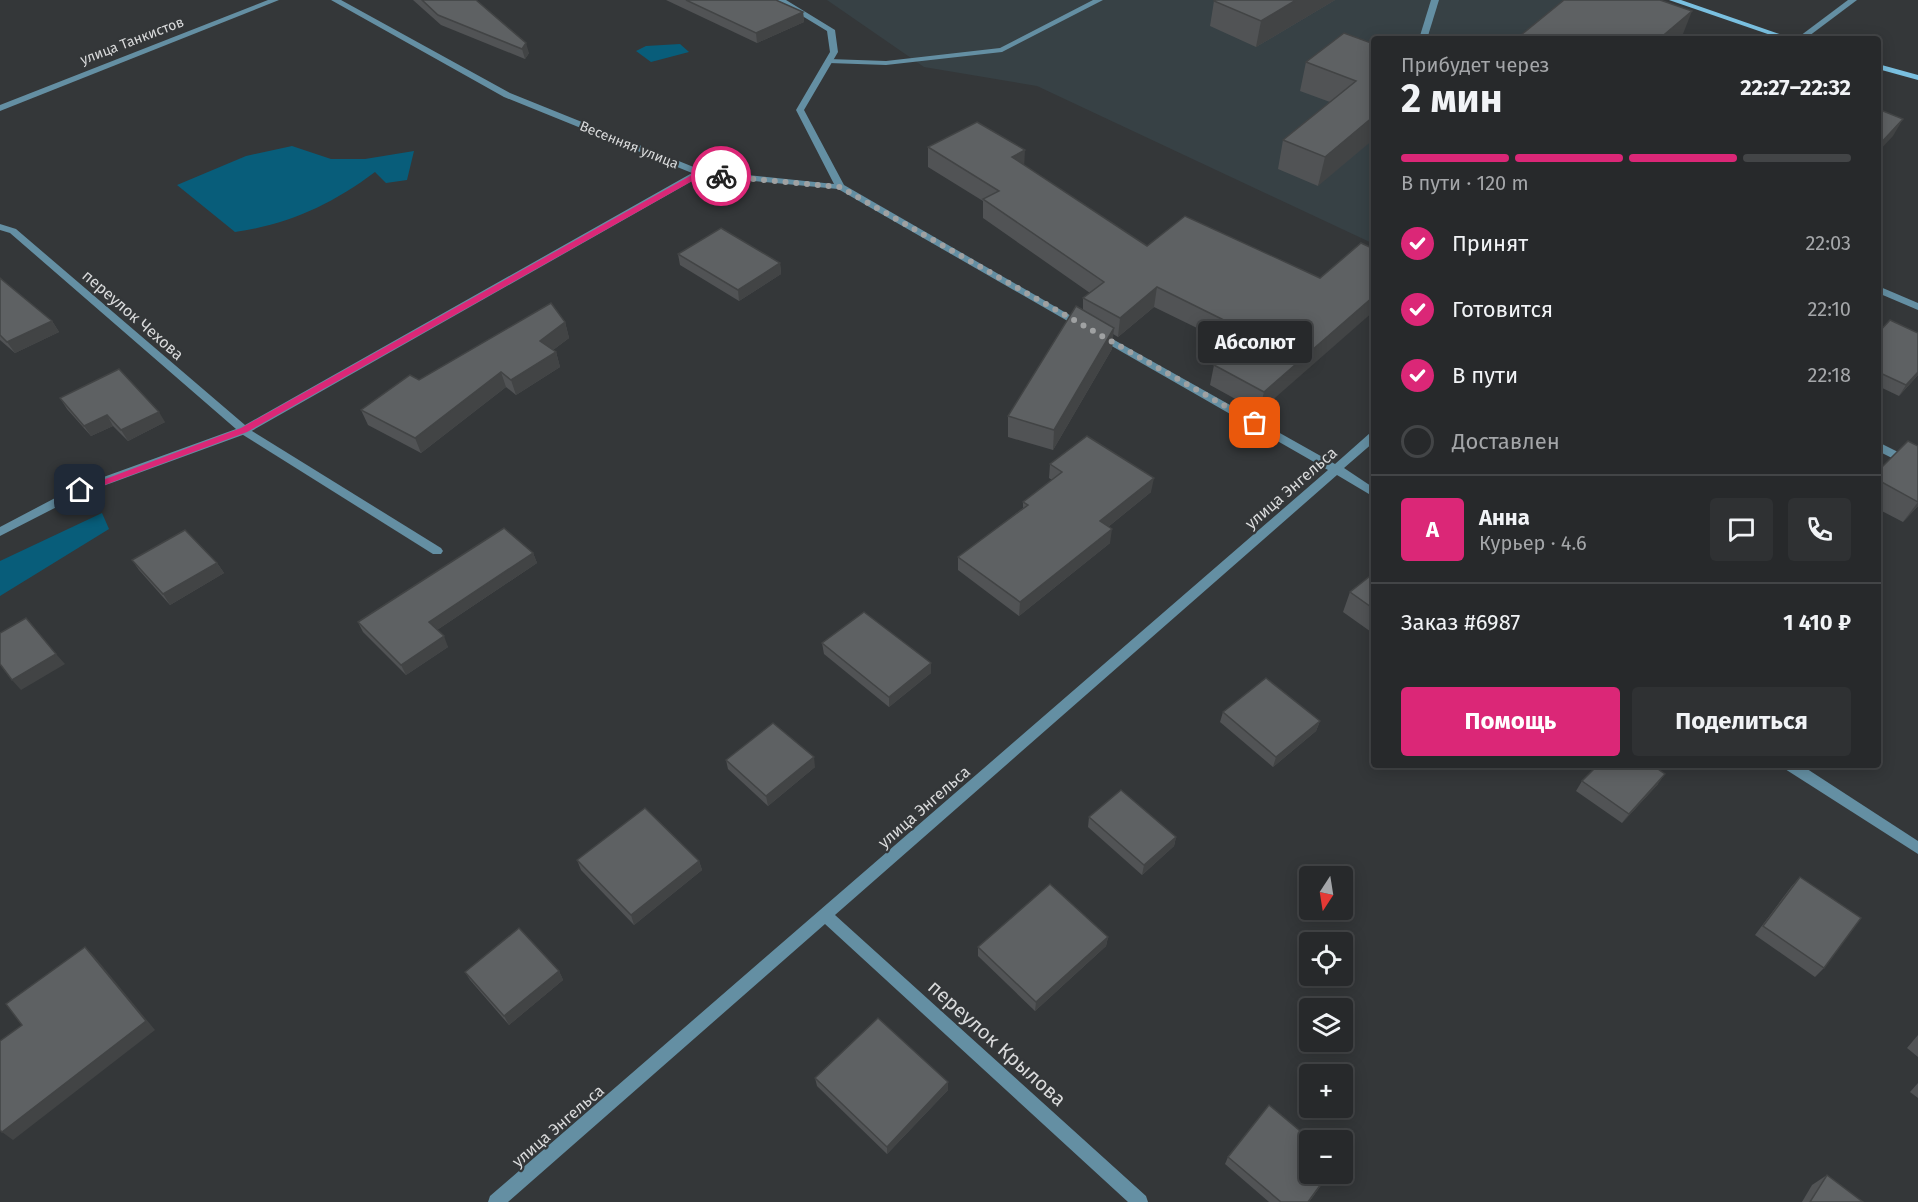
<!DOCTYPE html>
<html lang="ru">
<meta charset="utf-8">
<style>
body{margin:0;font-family:"Fira Sans",sans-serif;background:#2f3133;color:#f1f3f6;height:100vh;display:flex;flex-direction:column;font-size:22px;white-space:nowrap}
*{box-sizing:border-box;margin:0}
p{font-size:20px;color:#a4a6a9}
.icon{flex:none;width:33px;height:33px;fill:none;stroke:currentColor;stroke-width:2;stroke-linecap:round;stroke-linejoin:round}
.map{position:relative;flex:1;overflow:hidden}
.panel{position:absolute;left:1371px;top:36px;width:510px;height:732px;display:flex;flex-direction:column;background:#27292b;border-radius:6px;box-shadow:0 3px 15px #0003,0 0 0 2px #434547}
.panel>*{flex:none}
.needle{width:39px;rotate:192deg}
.controls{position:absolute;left:1299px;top:866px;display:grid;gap:12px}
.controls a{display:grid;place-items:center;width:54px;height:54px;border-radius:6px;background:#27292b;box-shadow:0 3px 15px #0003,0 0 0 2px #434547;font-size:30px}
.pin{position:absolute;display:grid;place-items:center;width:51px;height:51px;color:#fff;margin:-26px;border-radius:12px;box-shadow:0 3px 9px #0006}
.courier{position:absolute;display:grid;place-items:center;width:60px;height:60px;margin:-30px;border:4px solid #db2777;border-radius:50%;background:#fff;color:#222;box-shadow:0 2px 8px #0007}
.bubble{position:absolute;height:42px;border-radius:6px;background:#27292b;box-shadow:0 3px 15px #0003,0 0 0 2px #434547;font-size:20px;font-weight:700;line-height:42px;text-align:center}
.head em{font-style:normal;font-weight:700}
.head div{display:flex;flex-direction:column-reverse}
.head{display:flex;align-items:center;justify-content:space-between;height:102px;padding:0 30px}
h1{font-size:39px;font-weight:700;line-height:45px}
.bar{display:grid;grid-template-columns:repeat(4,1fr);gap:9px 6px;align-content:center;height:72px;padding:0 30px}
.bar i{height:8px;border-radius:4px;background:#434547}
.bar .on{background:#db2777}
.bar p{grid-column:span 4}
.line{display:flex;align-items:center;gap:15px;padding:0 30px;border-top:2px solid #434547}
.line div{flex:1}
.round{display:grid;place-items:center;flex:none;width:63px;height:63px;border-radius:6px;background:#2f3133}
ol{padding:0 30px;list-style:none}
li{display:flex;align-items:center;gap:18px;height:66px}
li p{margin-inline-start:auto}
li .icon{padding:6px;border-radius:50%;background:#db2777;color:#fff;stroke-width:4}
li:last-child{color:#a4a6a9}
li i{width:33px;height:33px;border:3px solid #434547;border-radius:50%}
.cta{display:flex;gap:12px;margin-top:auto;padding:12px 30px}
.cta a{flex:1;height:69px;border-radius:6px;background:#db2777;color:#fff;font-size:24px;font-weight:700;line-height:69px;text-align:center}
.cta a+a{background:#2f3133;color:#f1f3f6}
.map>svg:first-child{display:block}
</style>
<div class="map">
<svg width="1918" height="1202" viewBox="0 0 1918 1202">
<rect width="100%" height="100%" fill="#343739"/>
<polygon fill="#374145" points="827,0 1572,0 1680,39 1374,39 1374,244 1037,86 924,67"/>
<g fill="#085d7a">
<polygon points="680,44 689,52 651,62 636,51 646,46"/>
<path d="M292 146 331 159H365L414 151 407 180 386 183 375 172C331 205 289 224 235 232L177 185 246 156Z"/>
<polygon points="102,513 109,529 0,596 0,561"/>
</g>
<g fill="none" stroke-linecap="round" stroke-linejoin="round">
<g fill="#648fa3" fill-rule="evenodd">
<polygon points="1093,0 1103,0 1002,52 886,65 829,63 825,61 829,59 886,61 1000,48"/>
<polygon points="1431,0 1439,0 1427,39 1419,39"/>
<polygon points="244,426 441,548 443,551 441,554 433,554 240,433 239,430"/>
<polygon points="1878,442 1918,462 1918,471 1878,451"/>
</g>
<g fill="#648fa3" fill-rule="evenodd">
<polygon points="268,0 279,0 0,111 0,105"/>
<polygon points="331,0 341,0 510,93 701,170 834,184 796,110 830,52 827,31 776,0 786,0 835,30 838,52 804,110 844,185 1087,325 1086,327 1078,327 838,189 701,176 248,433 84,493 0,536 0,527 76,487 236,429 10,233 0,230 0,224 16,229 245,425 692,173 504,97"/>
<polygon points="1848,0 1857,0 1805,39 1796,39"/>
<polygon points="1878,286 1918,303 1918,310 1878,293"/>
<polygon points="1100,332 1335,464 1370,433 1374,432 1374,442 1344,468 1374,488 1374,497 1337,475 835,915 1146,1196 1148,1202 1128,1202 825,924 508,1202 488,1202 490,1196 1328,470 1096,337 1095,335"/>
<polygon points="1783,765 1801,765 1918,841 1918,854 1785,769"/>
</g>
<g fill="#7ac0e0" fill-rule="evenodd">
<polygon points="1669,0 1681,0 1794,39 1782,39"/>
<polygon points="1878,64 1918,75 1918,80 1878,69"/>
</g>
</g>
<g fill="#515355">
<polygon points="413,0 476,0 529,53 525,59 441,25"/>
<polygon points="666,0 776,0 803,12 804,22 757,43"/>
<polygon points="1335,0 1256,47 1210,26 1214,1"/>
<polygon points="1374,44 1318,186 1278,169 1283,140 1330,102 1300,91 1306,62"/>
<polygon points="928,147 1024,165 1147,246 1320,278 1259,412 1210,385 1214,365 1236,347 1154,307 1118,337 1113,334 1112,349 1053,450 1008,437 1008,416 1083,310 1083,298 1090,293 983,218 983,201 928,167"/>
<polygon points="678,254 780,263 781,274 739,301 680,265"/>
<polygon points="0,278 52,321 59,332 15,353 0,340"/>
<polygon points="565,322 569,338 553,350 556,352 560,367 516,395 506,387 421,453 368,425 361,410 419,380"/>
<polygon points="1878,333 1918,333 1918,375 1899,396 1878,386"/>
<polygon points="60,398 165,422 128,441 113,426 91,436 67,409"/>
<polygon points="1918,446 1918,506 1903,522 1878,509 1878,471"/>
<polygon points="1050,464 1151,492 1108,527 1110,543 1019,616 958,570 958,557 1023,508 1023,502 1052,480 1049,478"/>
<polygon points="533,553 537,563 437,630 448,647 406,675 363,632 358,622"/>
<polygon points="132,560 217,563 224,573 170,605 139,570"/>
<polygon points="1374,573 1374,634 1343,612 1350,592"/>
<polygon points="822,643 931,673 889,707 824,654"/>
<polygon points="1223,712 1320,721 1316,731 1273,767 1220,722"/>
<polygon points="726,760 815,767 768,806 728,769"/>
<polygon points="1582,781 1658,784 1622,823 1576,791"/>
<polygon points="1089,817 1176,837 1174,846 1142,875 1088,827"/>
<polygon points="577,860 699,861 702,870 634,925 581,870"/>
<polygon points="1800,877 1824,968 1815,977 1755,935 1791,887"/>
<polygon points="1108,937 1106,946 1035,1011 978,956 978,947"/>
<polygon points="559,971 563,980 509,1025 470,980 465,972"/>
<polygon points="1918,1035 1918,1057 1907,1048"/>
<polygon points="815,1078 948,1082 948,1090 887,1154 817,1086"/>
<polygon points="1918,1083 1918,1098 1910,1092"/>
<polygon points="1228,1157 1330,1173 1309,1202 1269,1202 1225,1164"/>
<polygon points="1827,1175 1863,1202 1802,1202 1812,1185"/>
</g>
<g fill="#424445">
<polygon points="1296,0 1335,0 1256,47 1261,21"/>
<polygon points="1692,11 1681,39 1659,39"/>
<polygon points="803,12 804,22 757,43 756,33"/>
<polygon points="526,43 529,53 525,59 522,49"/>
<polygon points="1374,116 1374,139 1318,186 1325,157"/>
<polygon points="1903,119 1893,136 1878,152 1878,146"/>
<polygon points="1025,150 1024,169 1012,157"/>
<polygon points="780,263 781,274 739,301 738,290"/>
<polygon points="1157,287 1154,307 1118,337 1120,318"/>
<polygon points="1374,296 1374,311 1259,412 1264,392"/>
<polygon points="52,321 59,332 15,353 7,342"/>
<polygon points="565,322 569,338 545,356 540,341"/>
<polygon points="1114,328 1112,349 1053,450 1054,430"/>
<polygon points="556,352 560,367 516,395 511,380"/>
<polygon points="501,372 506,387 421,453 415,438"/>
<polygon points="1918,372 1918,375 1899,396 1906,385"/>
<polygon points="159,412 165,422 128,441 121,430"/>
<polygon points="107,415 113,426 91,436 84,426"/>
<polygon points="1154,478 1151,492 1098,535 1100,521"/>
<polygon points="1918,502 1918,506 1903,522"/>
<polygon points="1112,529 1110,543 1019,616 1020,602"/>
<polygon points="533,553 537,563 434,632 429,622"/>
<polygon points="217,563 224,573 170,605 163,594"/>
<polygon points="444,636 448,647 406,675 401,665"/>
<polygon points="56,654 65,664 21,690 12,680"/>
<polygon points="931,663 931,673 889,707 889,697"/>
<polygon points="1320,721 1316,731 1273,767 1276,757"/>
<polygon points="814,757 815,767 768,806 766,796"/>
<polygon points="1665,774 1658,784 1622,823 1629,814"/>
<polygon points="1176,837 1174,846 1142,875 1144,865"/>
<polygon points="699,861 702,870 634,925 631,915"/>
<polygon points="1108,937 1106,946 1035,1011 1036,1002"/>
<polygon points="85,947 94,956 155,1030 13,1140 2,1132"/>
<polygon points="559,971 563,980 509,1025 504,1016"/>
<polygon points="948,1082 948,1090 887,1154 887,1147"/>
</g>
<g fill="#5e6163" stroke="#424445" stroke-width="1.5">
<polygon points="422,0 476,0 526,43 522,49 438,15"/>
<polygon points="686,0 776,0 803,12 756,33"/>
<polygon points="1215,0 1296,0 1261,21 1214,1"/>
<polygon points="1564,0 1660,0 1692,11 1659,39 1516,39"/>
<polygon points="1344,33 1374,44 1374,116 1325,157 1283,140 1356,81 1306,62"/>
<polygon points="1878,109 1903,119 1878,146"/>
<polygon points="977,122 1025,150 1012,157 1147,246 1185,216 1320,278 1361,243 1374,249 1374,296 1264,392 1214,365 1252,334 1157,287 1120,318 1083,298 1104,282 983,199 999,191 928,147"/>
<polygon points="721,228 780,263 738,290 678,254"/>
<polygon points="0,278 52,321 7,342 0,335"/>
<polygon points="551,303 565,322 540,341 556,352 511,380 501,372 415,438 361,410 410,375 419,380"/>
<polygon points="1076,306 1114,328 1054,430 1008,416"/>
<polygon points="1890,320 1918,333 1918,372 1906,385 1878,372 1878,333"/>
<polygon points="119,369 159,412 121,430 107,415 84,426 60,398"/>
<polygon points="1087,436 1154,478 1100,521 1112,529 1020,602 958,557 1028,505 1023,502 1062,472 1050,464"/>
<polygon points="1908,441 1918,446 1918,502 1878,480 1878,471"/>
<polygon points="504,528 533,553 429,622 444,636 401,665 358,622"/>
<polygon points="185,530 217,563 163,594 132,560"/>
<polygon points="1374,573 1374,609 1350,592"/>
<polygon points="864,612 931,663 889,697 822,643"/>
<polygon points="26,618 56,654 12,680 0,664 0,633"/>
<polygon points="1266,678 1320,721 1276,757 1223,712"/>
<polygon points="773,723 814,757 766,796 726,760"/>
<polygon points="1598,765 1652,765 1665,774 1629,814 1582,781"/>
<polygon points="1121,790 1176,837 1144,865 1089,817"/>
<polygon points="645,808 699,861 631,915 577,860"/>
<polygon points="1800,877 1861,918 1824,968 1763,926"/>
<polygon points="1050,884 1108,937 1036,1002 978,947"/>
<polygon points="519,928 559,971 504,1016 465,972"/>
<polygon points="85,947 146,1021 2,1132 0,1130 0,1041 22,1025 6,1004"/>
<polygon points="878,1018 948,1082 887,1147 815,1078"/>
<polygon points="1269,1105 1311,1140 1310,1140 1310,1173 1329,1173 1308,1202 1281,1202 1228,1157"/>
<polygon points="1827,1175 1863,1202 1810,1202"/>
</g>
<polygon fill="#db2777" points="697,172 724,176 721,178 701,176 247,432 83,493 76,490 241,428"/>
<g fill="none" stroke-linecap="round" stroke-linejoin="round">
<polyline stroke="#9fa1a2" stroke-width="6" stroke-dasharray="0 10.8" points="721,176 840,187 1255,423"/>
</g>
<g text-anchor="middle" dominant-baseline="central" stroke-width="4.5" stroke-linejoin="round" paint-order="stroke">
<g font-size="14" fill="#d9dadb" stroke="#343739">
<text transform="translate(132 41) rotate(-21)">улица Танкистов</text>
<text transform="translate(629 145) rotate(22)">Весенняя улица</text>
</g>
<g font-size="16" fill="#d9dadb" stroke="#343739">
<text transform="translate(133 315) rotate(41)">переулок Чехова</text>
<text transform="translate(1291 488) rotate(-41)">улица Энгельса</text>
<text transform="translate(924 807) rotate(-41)">улица Энгельса</text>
<text transform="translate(558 1126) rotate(-41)">улица Энгельса</text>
</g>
<g font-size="20" fill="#d9dadb" stroke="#343739">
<text transform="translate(997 1043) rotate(42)">переулок Крылова</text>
</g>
</g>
</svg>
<div class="controls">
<a><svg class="needle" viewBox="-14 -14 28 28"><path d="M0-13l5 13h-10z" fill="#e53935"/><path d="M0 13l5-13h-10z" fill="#a4a6a9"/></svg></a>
<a><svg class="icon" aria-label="locate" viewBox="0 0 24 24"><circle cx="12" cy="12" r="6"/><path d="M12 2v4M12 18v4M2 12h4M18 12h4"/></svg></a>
<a><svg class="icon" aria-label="layers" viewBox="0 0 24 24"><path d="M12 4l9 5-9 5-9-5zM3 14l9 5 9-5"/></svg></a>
<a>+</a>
<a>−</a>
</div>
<div class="pin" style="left:1255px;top:423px;background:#ea580c"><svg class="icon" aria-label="bag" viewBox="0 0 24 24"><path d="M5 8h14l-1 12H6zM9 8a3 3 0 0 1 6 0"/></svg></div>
<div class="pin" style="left:80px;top:490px;background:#1f2937"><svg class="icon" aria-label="home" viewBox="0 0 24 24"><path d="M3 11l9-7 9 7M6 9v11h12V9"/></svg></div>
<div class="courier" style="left:721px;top:176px"><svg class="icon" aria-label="bike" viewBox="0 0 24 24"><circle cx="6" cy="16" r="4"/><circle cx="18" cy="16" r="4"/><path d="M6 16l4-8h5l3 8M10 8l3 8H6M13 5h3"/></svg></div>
<div class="bubble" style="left:1198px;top:321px;width:114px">Абсолют</div>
<section class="panel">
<div class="head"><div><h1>2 мин</h1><p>Прибудет через</p></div><em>22:27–22:32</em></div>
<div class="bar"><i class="on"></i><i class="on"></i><i class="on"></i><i></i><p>В пути · 120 m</p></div>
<ol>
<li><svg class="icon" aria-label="check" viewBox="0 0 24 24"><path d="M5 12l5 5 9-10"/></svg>Принят<p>22:03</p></li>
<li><svg class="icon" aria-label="check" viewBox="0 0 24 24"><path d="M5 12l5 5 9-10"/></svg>Готовится<p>22:10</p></li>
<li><svg class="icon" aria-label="check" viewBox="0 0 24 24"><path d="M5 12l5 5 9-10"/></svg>В пути<p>22:18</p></li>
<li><i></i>Доставлен</li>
</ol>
<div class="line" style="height:108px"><b class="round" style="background:#db2777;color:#fff">А</b><div><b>Анна</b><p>Курьер · 4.6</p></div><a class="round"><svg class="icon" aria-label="chat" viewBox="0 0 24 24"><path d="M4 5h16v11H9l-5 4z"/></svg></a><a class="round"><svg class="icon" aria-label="phone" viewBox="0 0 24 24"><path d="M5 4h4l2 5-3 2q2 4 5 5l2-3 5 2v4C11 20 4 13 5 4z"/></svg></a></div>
<div class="line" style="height:78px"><div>Заказ #6987</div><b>1 410 ₽</b></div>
<div class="cta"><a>Помощь</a><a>Поделиться</a></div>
</section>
</div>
